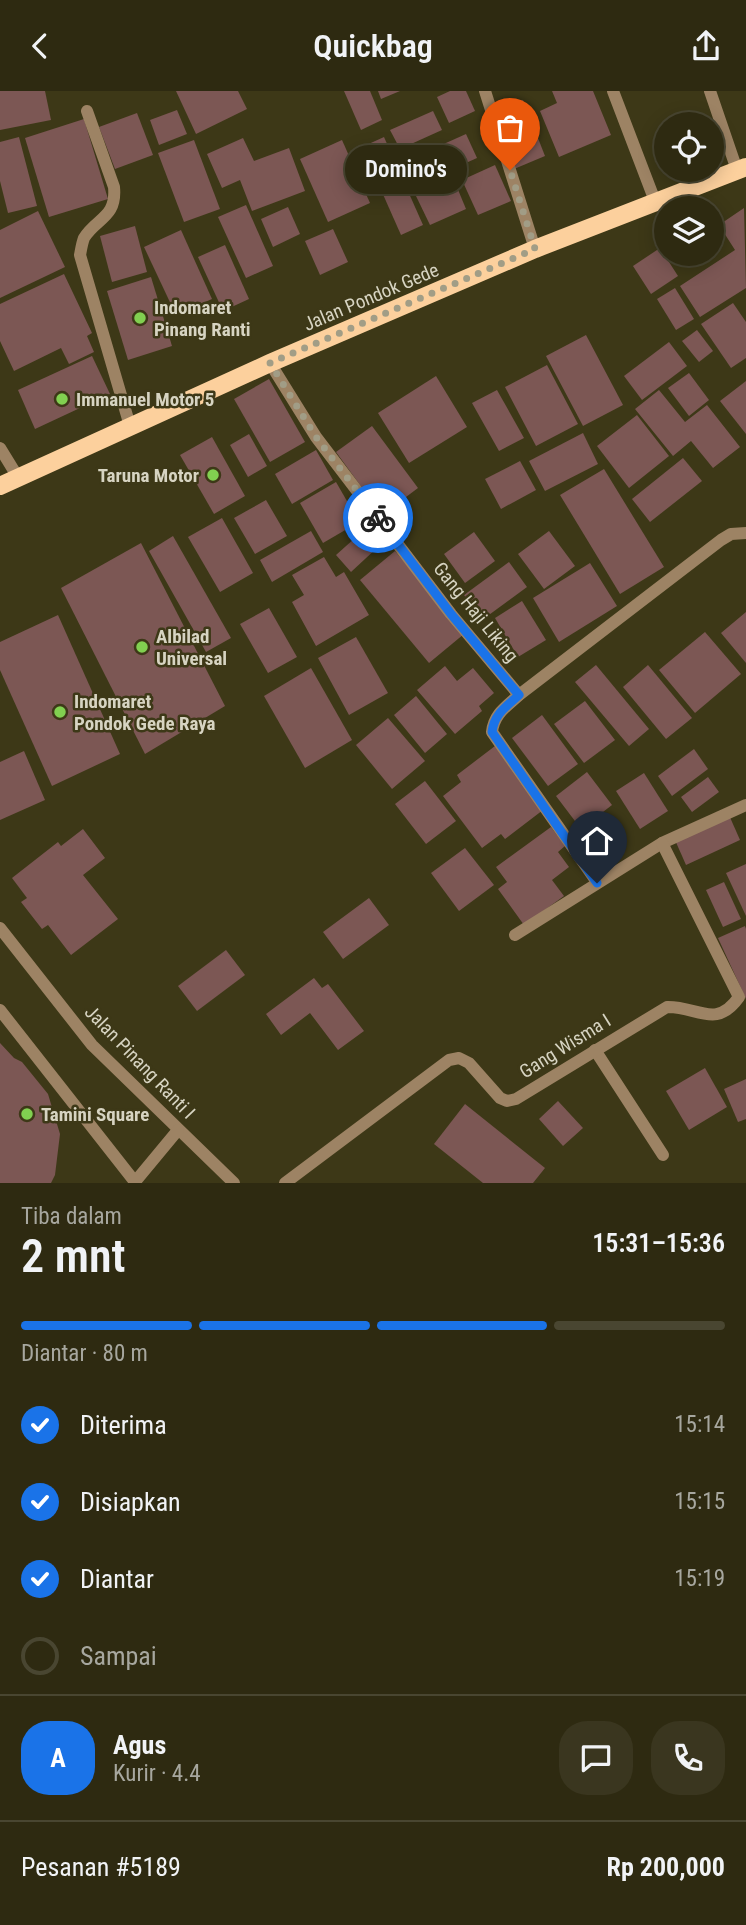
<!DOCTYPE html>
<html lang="id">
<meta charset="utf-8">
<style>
body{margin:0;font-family:"Roboto Condensed",sans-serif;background:#3a361f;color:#f1f3f6;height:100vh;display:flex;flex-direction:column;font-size:26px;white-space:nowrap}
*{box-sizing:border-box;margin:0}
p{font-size:23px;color:#a7a79f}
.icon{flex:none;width:38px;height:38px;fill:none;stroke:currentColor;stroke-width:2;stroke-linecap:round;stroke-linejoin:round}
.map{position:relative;height:1092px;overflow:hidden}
.drawer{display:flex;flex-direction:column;background:#2e2a11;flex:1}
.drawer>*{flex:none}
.fabs{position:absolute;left:654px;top:21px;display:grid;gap:14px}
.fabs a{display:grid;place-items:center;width:70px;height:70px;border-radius:50%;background:#2e2a11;box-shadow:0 4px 18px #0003,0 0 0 2px #494631;font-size:35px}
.pin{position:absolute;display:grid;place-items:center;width:60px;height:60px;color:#fff;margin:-72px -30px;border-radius:50% 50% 50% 0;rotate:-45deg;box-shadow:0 0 7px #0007}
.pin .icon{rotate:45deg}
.courier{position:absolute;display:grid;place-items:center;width:70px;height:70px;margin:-35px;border:5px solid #1a73e8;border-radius:50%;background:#fff;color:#222;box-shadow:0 2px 9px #0007}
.bubble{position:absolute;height:49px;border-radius:24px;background:#2e2a11;box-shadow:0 4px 18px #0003,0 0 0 2px #494631;font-size:23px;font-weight:600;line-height:49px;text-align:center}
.summary em{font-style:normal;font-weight:600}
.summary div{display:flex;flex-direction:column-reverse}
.summary{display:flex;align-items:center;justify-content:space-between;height:119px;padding:0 21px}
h1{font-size:46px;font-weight:600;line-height:52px}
.bar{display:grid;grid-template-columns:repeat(4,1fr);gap:10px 7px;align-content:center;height:84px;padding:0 21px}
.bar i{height:9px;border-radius:5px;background:#494631}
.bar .selected{background:#1a73e8}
.bar p{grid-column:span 4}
.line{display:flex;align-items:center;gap:18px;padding:0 21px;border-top:2px solid #494631}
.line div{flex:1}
.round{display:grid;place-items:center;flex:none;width:74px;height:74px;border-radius:28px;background:#3a361f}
ol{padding:0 21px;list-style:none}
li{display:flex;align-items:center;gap:21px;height:77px}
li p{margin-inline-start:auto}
li .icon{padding:7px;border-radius:50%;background:#1a73e8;color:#fff;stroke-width:4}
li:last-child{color:#a7a79f}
li i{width:38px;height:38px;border:4px solid #494631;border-radius:50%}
header{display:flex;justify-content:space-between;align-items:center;height:91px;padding:0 21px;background:#2e2a11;font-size:32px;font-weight:600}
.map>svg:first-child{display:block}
</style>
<header><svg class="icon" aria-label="back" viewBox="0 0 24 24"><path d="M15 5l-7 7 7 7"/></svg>Quickbag<svg class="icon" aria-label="share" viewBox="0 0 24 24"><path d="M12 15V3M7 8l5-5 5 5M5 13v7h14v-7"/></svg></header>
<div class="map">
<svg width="746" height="1092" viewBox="0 0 746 1092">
<rect width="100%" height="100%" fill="#3d3817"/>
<g fill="#7c5754">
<polygon points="0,0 45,0 51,29 0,39"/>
<polygon points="176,0 238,0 247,18 196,43"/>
<polygon points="344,0 370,0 382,29 361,39"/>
<polygon points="378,0 400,0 381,8"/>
<polygon points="450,0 466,0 475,20 449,32 437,6"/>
<polygon points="552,0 593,0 611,44 559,66 540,20 557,12"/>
<polygon points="523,9 545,65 514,78 492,20"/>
<polygon points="177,19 187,43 159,54 150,29"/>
<polygon points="433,20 442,39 400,58 390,39"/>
<polygon points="137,22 153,64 115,78 99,36"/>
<polygon points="84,28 108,108 49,126 25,47"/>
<polygon points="466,43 477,67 448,80 437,56"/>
<polygon points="19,46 37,115 8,122 0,90 0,51"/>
<polygon points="384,46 423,134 401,144 362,56"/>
<polygon points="243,47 254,70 289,57 305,100 252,120 240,89 222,97 207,63"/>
<polygon points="194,49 220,118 184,131 158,62"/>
<polygon points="342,49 370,112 328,131 300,68"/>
<polygon points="432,58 444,84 414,98 403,71"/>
<polygon points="495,74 511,110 478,124 462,89"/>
<polygon points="454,89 466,118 430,134 416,105"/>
<polygon points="246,114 273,175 246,187 218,126"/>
<polygon points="288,116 300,143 273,156 261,128"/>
<polygon points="744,117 746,197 700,226 680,195 735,159 719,134"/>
<polygon points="38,120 65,176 0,207 0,139"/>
<polygon points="135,135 147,181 112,191 100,145"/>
<polygon points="333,138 348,171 320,184 305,150"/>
<polygon points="181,139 212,208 176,224 144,156"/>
<polygon points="225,154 249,208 223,220 198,166"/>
<polygon points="660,157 678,185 651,203 633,175"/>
<polygon points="64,183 92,242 87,245 94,261 69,273 61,257 14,280 0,250 0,213"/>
<polygon points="151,186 172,255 128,269 107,200"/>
<polygon points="675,197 694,228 676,239 657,208"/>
<polygon points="733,212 746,231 746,267 731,277 701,233"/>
<polygon points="697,239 713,260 699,271 682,250"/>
<polygon points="586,244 623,314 583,335 546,265"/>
<polygon points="669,251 687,275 642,309 624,285"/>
<polygon points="92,265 110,303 35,338 18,299"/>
<polygon points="547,274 578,333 536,355 505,296"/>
<polygon points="689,282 709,309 689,325 668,297"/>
<polygon points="436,285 467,336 409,372 378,322"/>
<polygon points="269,288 305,351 270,371 234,308"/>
<polygon points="746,290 746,343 720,310"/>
<polygon points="497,299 524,347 499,360 472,312"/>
<polygon points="659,299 685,331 707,314 740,356 713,377 691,350 673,365 635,318"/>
<polygon points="637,324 669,365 629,397 597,355"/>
<polygon points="372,335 418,397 382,424 336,361"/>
<polygon points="583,342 598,373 545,400 529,370"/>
<polygon points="249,343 267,375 248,386 230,354"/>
<polygon points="212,346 245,405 214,423 180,364"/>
<polygon points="316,359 333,389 292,413 275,383"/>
<polygon points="683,367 702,390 650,431 632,408"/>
<polygon points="520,370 536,399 501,418 485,388"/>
<polygon points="604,378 664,476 620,503 560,404"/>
<polygon points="336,391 359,431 323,452 300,412"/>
<polygon points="266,409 287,445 255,463 234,427"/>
<polygon points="222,427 253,482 220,501 188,446"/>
<polygon points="364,439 379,455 351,481 336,464"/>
<polygon points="311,440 323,461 272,491 260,469"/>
<polygon points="549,440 575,475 544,498 518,463"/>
<polygon points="474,441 495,470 465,492 444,463"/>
<polygon points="173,445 231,547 206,561 149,460"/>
<polygon points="141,452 225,615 145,663 61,497"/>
<polygon points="395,460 464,543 429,572 360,489"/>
<polygon points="324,466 336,486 344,481 369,524 316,555 292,511 304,504 292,484"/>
<polygon points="509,471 527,496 482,529 464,504"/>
<polygon points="590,472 617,515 559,551 533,507"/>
<polygon points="522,510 546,549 518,566 495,527"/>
<polygon points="269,517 297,566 268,582 240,533"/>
<polygon points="746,521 746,572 721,542"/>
<polygon points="58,524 120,663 52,695 0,579 0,551"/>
<polygon points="705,541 741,583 695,622 659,579"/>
<polygon points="356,546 388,602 349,624 318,567"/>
<polygon points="596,574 649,638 629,655 575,591"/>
<polygon points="648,574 692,627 666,648 623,596"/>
<polygon points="445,575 457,590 473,577 494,602 479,615 482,620 455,643 417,599"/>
<polygon points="311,577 352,649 305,677 264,605"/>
<polygon points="416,605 447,643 425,662 394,624"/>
<polygon points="585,610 615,649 584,672 554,633"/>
<polygon points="542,624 578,673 548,695 512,647"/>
<polygon points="388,627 425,670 392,698 356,654"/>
<polygon points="495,655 543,719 505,748 501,743 482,757 443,705 461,691 457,684"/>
<polygon points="694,658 708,678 672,705 658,685"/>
<polygon points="24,660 45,709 0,729 0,671"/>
<polygon points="587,681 612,714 581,738 556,705"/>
<polygon points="644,682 668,720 640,738 616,700"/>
<polygon points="708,686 719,701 692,721 681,706"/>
<polygon points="425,690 456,730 426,753 395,713"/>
<polygon points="729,724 740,749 686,774 675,749"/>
<polygon points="551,736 565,755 558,761 569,776 552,789 564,805 524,834 498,798 507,791 496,776"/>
<polygon points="83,738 105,767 83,784 118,828 71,864 48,834 42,838 21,811 27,807 12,787 58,751 61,755"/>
<polygon points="465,757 494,794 459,820 431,782"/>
<polygon points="746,773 746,825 726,782"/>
<polygon points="724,791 741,828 723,836 706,799"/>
<polygon points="369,807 389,834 343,868 323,841"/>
<polygon points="745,835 746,838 746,908 718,847"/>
<polygon points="226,859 245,884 197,920 178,895"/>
<polygon points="314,887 322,897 328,893 364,940 338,959 310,922 281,944 266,923"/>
<polygon points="0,952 14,967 22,971 48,1003 60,1043 55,1084 51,1092 0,1092"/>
<polygon points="705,977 727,1016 689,1039 666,1000"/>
<polygon points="746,988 746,1028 738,1031 724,998"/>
<polygon points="558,1010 583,1037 563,1055 539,1028"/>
<polygon points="465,1013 545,1077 533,1092 483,1092 434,1053"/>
</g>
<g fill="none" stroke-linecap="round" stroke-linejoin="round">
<g stroke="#9d8364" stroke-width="12">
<polyline points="485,0 535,158"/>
<polyline points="613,0 655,110"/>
<polyline points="710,0 737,79"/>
<path d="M87 20 114 96C117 127 96 127 84 147 82 152 81 159 80 164L130 335"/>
<polyline points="270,272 316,346 451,523 519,604"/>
<polyline points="0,357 19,388"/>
<path d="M597 791 492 641C494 623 506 616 519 604L721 449 731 443 746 442"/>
<polyline points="0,837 92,954 234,1092"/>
<polyline points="515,844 662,752 746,714"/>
<polyline points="0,919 135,1091"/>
<polyline points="595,959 663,1064"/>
<polyline points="134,1092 178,1039"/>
<path d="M285 1092 449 969 459 967 469 972 500 1007 507 1010 516 1008 667 916C697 915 716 939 739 906L662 752"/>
</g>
<polyline stroke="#fcd09d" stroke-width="18" points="0,395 270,272 535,158 746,76"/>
</g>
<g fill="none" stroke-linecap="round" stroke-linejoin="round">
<polyline stroke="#a19d86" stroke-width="7" stroke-dasharray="0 12.6" points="378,427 316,346 270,272 535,158 510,79"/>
<path stroke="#1a73e8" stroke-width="9" d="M378 427 451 523 519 604C506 616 494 623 492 641L597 792"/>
</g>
<g fill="#81d050" stroke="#3d3817" stroke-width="2.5">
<circle cx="140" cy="227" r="7"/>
<circle cx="62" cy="308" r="7"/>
<circle cx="213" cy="384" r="7"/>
<circle cx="142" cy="556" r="7"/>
<circle cx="60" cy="621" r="7"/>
<circle cx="27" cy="1023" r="7"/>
</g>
<g text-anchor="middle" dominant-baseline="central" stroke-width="5" stroke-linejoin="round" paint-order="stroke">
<g font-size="19" fill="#d7d4c2" stroke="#3d3817">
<text transform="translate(371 206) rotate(-23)">Jalan Pondok Gede</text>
<text transform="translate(476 521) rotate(51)">Gang Haji Liking</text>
<text transform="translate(565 955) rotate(-32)">Gang Wisma I</text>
<text transform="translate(140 971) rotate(46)">Jalan Pinang Ranti I</text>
</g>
<g font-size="19" font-weight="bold" fill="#d7d4c2" stroke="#3d3817" text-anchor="start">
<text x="154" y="216">Indomaret<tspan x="154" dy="22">Pinang Ranti</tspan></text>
<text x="76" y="308">Immanuel Motor 5</text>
<text x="199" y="384" text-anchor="end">Taruna Motor</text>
<text x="156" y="545">Albilad<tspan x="156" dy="22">Universal</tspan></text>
<text x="74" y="610">Indomaret<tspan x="74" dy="22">Pondok Gede Raya</tspan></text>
<text x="41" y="1023">Tamini Square</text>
</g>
</g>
</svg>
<div class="fabs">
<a><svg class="icon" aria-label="locate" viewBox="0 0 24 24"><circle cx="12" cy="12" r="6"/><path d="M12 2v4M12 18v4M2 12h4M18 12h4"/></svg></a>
<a><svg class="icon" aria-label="layers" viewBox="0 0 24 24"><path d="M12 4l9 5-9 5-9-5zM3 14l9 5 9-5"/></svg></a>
</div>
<div class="pin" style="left:510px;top:79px;background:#ea580c"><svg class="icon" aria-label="bag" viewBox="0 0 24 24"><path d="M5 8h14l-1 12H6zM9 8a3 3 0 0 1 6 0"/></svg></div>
<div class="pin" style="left:597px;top:792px;background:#1f2937"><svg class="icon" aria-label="home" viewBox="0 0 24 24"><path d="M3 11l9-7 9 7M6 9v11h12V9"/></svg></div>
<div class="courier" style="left:378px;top:427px"><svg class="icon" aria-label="bike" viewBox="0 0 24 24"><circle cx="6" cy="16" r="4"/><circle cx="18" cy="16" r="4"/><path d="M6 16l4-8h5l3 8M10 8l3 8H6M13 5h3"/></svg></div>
<div class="bubble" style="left:345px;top:54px;width:122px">Domino's</div>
</div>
<section class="drawer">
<div class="summary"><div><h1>2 mnt</h1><p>Tiba dalam</p></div><em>15:31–15:36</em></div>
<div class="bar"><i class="selected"></i><i class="selected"></i><i class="selected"></i><i></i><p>Diantar · 80 m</p></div>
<ol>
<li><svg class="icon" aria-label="check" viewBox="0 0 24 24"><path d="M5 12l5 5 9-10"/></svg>Diterima<p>15:14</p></li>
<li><svg class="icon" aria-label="check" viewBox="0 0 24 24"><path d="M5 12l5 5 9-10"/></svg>Disiapkan<p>15:15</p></li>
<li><svg class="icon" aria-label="check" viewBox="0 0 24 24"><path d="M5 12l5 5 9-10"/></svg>Diantar<p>15:19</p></li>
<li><i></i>Sampai</li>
</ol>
<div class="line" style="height:126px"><b class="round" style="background:#1a73e8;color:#fff">A</b><div><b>Agus</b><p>Kurir · 4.4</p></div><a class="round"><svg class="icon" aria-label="chat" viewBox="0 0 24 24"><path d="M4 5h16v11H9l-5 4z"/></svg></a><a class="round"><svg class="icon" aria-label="phone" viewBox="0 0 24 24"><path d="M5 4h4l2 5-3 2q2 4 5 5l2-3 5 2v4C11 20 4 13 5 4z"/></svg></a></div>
<div class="line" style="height:91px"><div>Pesanan #5189</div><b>Rp 200,000</b></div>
</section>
